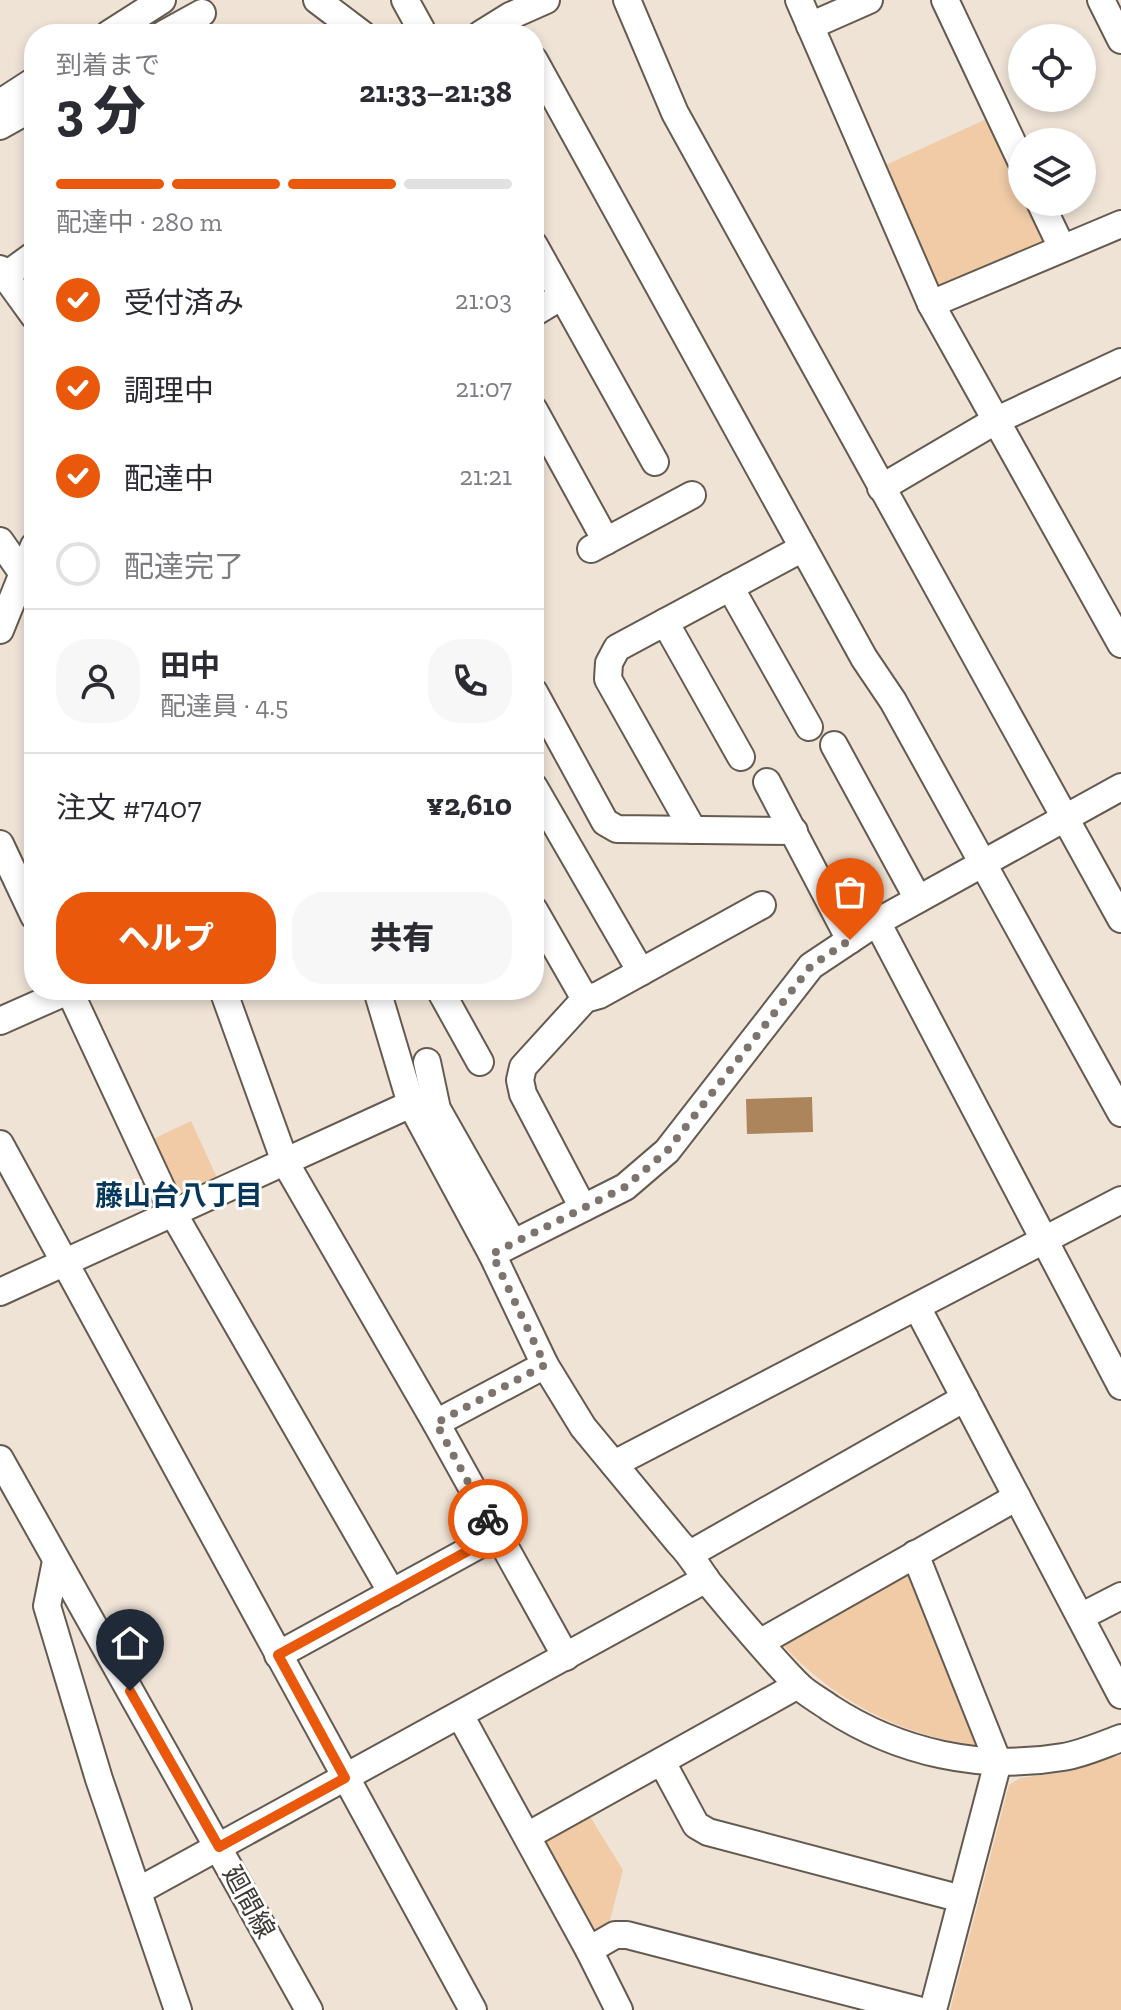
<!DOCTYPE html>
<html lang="ja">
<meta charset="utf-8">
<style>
body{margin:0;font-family:"Zilla Slab","Noto Sans JP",serif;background:#f7f7f7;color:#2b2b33;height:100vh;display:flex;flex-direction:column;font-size:30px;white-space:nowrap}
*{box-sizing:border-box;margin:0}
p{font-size:26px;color:#7c7c81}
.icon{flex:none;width:44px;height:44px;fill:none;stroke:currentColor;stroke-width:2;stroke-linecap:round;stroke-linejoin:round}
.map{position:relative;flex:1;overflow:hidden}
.details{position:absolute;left:24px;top:24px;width:520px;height:976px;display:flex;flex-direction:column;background:#fff;border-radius:32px;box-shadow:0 4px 12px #0003}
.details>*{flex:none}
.fabs{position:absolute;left:1008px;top:24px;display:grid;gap:16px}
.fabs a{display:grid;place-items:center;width:88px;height:88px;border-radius:50%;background:#fff;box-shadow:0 4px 12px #0003;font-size:40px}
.pin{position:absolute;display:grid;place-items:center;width:68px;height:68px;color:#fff;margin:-82px -34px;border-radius:50% 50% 50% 0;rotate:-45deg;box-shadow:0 0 8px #0007}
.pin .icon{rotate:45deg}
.courier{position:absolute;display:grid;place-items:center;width:80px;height:80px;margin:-40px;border:6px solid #ea580c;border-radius:50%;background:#fff;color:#222;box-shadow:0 2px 10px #0007}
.overview em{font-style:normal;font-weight:800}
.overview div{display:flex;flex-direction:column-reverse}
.overview{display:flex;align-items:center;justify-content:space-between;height:136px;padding:0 32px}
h1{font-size:52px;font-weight:800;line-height:60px}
.bar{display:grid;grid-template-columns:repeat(4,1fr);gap:12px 8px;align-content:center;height:96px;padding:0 32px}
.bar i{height:10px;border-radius:6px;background:#e1e1e2}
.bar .active{background:#ea580c}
.bar p{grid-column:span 4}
.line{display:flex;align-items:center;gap:20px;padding:0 32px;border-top:2px solid #e1e1e2}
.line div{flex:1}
.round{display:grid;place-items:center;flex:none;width:84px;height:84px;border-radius:32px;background:#f7f7f7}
ol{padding:0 32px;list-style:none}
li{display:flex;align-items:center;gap:24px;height:88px}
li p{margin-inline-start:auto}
li .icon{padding:8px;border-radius:50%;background:#ea580c;color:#fff;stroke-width:4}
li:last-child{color:#7c7c81}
li i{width:44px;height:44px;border:4px solid #e1e1e2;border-radius:50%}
.primary-button{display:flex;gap:16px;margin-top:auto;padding:16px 32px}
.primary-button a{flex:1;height:92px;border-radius:32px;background:#ea580c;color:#fff;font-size:32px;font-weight:800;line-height:92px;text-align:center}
.primary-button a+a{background:#f7f7f7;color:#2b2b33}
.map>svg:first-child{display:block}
</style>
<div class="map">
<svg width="1121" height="2010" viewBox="0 0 1121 2010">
<rect width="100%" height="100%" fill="#efe3d6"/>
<g fill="#f0cba6">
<polygon points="993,116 1022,180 1022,202 1032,202 1050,242 940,295 879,168"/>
<polygon points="191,1121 218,1180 181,1197 174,1194 149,1141"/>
<path d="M907 1568 981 1739 975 1745C900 1735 833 1700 782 1644Z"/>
<polygon points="1121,1755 1121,2010 950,2010 1009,1785 1020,1778 1066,1772"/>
<polygon points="589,1815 623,1870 608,1928 593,1938 543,1841"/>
</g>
<polygon fill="#ad855c" points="812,1097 813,1132 747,1134 746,1099"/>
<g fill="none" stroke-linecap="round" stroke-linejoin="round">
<defs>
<g id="minor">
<polyline points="317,0 362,34"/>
<polyline points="405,0 421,29"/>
<polyline points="627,0 675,113 1121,919"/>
<polyline points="799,0 931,304 1121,644"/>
<polyline points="945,0 1022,163"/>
<polyline points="1101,0 1121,40"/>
<polyline points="810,26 869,0"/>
<polyline points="109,34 162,0"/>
<polyline points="164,34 202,13"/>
<polyline points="481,34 510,16 546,0"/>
<polyline points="534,60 864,658 893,701 1121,1113"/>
<polyline points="0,103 34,81"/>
<polyline points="0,126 34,107"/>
<polyline points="1040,202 1062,248"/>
<polyline points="534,245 655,462"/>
<polyline points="0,269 34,316"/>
<polyline points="5,276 34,255"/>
<polyline points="931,304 1121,224"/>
<polyline points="534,313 562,296"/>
<polyline points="534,410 606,541"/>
<polyline points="881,488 995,421 1121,362"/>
<polyline points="0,541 30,584"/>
<polyline points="591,549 692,495"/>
<polyline points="730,587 809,727"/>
<polyline points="665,622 741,757"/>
<polyline points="0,630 34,546"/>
<polyline points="534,692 605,822 617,829 794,831"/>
<polyline points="834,745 918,899"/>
<polyline points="767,782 850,940"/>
<polyline points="534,787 641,972"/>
<polyline points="693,830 608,679 609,663 617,648 803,548"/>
<polyline points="0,844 34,916"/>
<polyline points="534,910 585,999"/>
<polyline points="877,922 1121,1386"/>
<polyline points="69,990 173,1213 392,1593"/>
<polyline points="223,990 285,1162 436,1423 566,1657"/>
<path d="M377 990 411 1104 492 1254 545 1365 583 1427 679 1543C691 1555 698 1568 708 1582 736 1616 765 1651 796 1683 805 1693 819 1700 830 1708 899 1753 982 1771 1063 1757 1082 1754 1102 1745 1121 1738"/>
<polyline points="440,990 480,1062"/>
<polyline points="0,1021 70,990"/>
<polyline points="427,1062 437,1109 513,1243"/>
<polyline points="0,1144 473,2010"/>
<polyline points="583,1208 523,1094 520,1080 523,1067 585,999 599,995 762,905"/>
<polyline points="492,1254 625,1187 667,1151 811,966 877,922 1121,787"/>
<polyline points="0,1292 411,1104"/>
<polyline points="917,1307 1121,1695"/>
<polyline points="436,1423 545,1365"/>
<polyline points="0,1459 309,2010"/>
<polyline points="614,1464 1121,1200"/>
<polyline points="690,1554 965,1398"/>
<polyline points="915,1554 998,1762 933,2010"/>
<polyline points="56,1561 47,1606 99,1779 178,2010"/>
<polyline points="1082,1616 1121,1596"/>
<polyline points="761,1642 1017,1497"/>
<polyline points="278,1655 497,1535"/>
<polyline points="460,1715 589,1950 619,2010"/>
<polyline points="662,1762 696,1825 708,1832 962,1899"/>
<polyline points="527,1836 798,1685"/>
<polyline points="138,1891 706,1579"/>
<polyline points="589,1950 615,1935 627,1935 918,2010"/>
</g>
</defs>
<use href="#minor" stroke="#645a4f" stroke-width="30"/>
<use href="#minor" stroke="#fff" stroke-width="26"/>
</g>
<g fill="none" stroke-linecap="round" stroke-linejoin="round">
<polyline stroke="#7c746d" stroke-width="8" stroke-dasharray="0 14.4" points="488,1519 436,1423 545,1365 492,1254 625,1187 667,1151 811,966 850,940"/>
<polyline stroke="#ea580c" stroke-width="10" points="130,1691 219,1847 345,1778 278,1655 497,1535 488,1519"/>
</g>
<g text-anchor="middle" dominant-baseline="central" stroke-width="6" stroke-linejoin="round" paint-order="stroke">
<g font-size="26" fill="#3e3934" stroke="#fff">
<text transform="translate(249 1902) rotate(61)">廻間線</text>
</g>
<g font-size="28" font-weight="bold" fill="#06375b" stroke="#fff">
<text x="179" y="1195">藤山台八丁目</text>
</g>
</g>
</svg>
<div class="fabs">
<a><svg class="icon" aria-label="locate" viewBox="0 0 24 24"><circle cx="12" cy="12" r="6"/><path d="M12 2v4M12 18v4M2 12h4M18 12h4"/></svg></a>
<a><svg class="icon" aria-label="layers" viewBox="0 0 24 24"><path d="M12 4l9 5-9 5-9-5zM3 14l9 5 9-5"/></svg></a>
</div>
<div class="pin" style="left:850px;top:940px;background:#ea580c"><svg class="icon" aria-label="bag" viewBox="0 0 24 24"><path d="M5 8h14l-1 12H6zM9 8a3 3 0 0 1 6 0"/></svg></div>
<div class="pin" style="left:130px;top:1691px;background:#1f2937"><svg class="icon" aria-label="home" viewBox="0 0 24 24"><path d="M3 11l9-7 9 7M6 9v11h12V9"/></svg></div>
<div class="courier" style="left:488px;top:1519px"><svg class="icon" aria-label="bike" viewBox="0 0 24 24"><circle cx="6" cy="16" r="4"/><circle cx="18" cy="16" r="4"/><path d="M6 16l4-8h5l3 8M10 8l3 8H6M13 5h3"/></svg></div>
<section class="details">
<div class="overview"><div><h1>3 分</h1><p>到着まで</p></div><em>21:33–21:38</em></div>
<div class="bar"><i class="active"></i><i class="active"></i><i class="active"></i><i></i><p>配達中 · 280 m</p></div>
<ol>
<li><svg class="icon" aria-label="check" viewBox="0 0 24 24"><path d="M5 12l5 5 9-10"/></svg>受付済み<p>21:03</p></li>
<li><svg class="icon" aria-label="check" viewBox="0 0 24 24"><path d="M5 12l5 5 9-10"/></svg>調理中<p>21:07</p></li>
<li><svg class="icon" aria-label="check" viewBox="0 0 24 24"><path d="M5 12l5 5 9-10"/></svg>配達中<p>21:21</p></li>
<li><i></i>配達完了</li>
</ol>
<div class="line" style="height:144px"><a class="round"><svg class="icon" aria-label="person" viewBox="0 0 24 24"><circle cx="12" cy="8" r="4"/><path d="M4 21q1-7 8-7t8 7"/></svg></a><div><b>田中</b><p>配達員 · 4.5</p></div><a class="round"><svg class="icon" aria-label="phone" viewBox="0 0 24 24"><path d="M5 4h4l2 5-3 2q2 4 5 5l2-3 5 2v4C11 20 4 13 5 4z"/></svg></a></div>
<div class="line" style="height:104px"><div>注文 #7407</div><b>¥2,610</b></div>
<div class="primary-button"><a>ヘルプ</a><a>共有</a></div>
</section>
</div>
